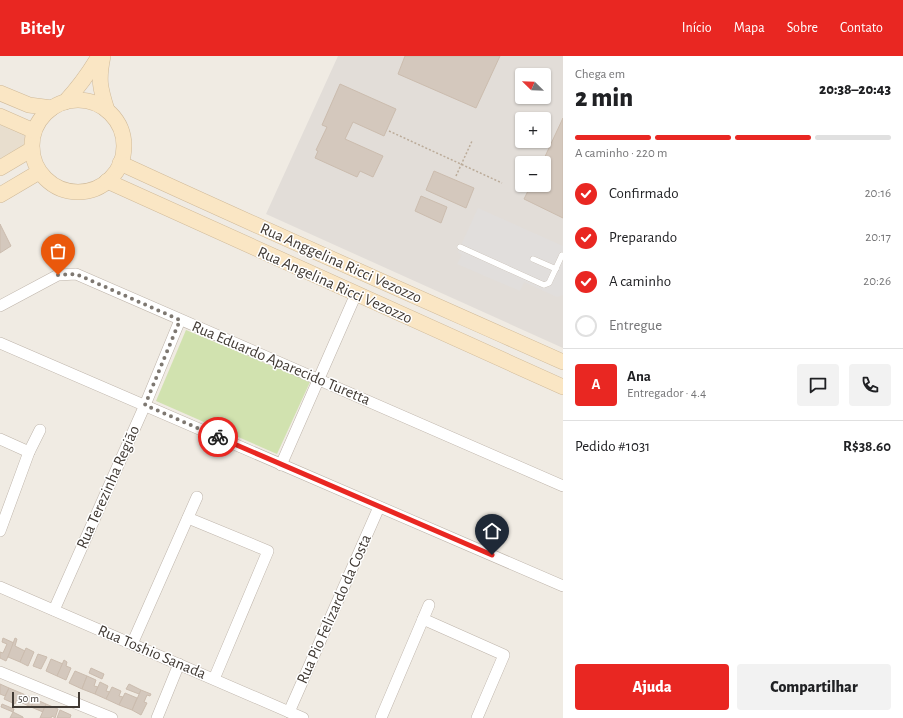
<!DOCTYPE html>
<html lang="pt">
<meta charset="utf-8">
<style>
body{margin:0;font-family:"Alegreya Sans",sans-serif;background:#f2f2f2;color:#202124;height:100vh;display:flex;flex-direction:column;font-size:15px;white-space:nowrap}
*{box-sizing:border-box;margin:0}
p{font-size:13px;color:#757577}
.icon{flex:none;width:22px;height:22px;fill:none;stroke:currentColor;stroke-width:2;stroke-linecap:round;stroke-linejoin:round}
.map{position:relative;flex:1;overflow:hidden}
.sheet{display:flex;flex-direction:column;background:#fff;width:340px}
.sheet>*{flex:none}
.needle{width:26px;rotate:293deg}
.fabs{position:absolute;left:515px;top:12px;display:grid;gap:8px}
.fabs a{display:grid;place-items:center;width:36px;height:36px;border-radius:4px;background:#fff;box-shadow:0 1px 3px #0004;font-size:20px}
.scale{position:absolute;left:12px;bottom:10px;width:68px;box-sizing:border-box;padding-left:4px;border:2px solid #413a34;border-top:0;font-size:11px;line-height:14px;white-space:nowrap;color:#413a34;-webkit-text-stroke:3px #fff;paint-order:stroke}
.pin{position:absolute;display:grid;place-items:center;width:34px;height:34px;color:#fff;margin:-41px -17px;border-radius:50% 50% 50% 0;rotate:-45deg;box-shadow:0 0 4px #0007}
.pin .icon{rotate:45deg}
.courier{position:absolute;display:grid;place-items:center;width:40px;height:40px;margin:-20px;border:3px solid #e92722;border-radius:50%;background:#fff;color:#222;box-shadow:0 1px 5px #0007}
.summary em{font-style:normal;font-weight:800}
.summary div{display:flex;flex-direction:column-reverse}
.summary{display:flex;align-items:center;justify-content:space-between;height:68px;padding:0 12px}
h1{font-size:26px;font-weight:800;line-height:30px}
.bar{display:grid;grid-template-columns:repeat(4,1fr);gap:6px 4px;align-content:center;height:48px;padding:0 12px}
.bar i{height:5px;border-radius:3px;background:#e0e0e0}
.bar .current{background:#e92722}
.bar p{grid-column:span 4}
.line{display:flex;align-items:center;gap:10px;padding:0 12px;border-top:1px solid #e0e0e0}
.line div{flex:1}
.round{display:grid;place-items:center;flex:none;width:42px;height:42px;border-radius:4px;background:#f2f2f2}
ol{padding:0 12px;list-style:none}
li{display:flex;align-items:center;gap:12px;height:44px}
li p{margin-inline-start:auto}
li .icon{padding:4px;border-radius:50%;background:#e92722;color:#fff;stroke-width:4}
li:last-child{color:#757577}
li i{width:22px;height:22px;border:2px solid #e0e0e0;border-radius:50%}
.primary-button{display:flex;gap:8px;margin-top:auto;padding:8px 12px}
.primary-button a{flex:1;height:46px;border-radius:4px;background:#e92722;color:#fff;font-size:16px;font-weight:800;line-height:46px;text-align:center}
.primary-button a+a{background:#f2f2f2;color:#202124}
header{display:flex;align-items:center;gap:24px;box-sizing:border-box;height:56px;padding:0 20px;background:#e92722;color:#fff}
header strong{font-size:19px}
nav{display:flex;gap:22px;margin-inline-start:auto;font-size:14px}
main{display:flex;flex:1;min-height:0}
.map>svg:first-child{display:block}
</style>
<header>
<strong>Bitely</strong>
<nav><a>Início</a><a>Mapa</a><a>Sobre</a><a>Contato</a></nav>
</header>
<main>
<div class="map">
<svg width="563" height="662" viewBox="0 0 563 662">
<rect width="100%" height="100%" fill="#f0ebe3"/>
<path fill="#e2ddd8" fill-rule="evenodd" d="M338 0H563V292L266 158ZM522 19H544V41H522ZM522 63H544V85H522ZM522 107H544V129H522Z"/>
<polygon fill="#e8dece" points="0,65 30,78 27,90 0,105"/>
<polygon fill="#d1e2af" points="186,274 310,326 277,398 156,345"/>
<polygon fill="#e1dedc" points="478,152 563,190 563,239 557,241 524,226 520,235 457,208 462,199 458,196"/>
<g fill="#d4c8bd" stroke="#cbbcae">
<polygon points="405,0 500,0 476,52 398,18"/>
<polygon points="340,28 396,53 384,80 353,66 345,83 383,100 373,121 360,115 357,121 315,102 318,95 316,94 327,71 322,69"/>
<polygon points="563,62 563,162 524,143 531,129 544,129 544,107 542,107"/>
<polygon points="434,115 474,132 466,152 426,134"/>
<polygon points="421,140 447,151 441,167 415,155"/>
<polygon points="0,168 11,190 0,197"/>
<polygon points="3,582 14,587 6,605 0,602 0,596 3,597 7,588 2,586"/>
<polygon points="15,582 17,583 15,590 25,595 20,606 8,601"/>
<polygon points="26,592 34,596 28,610 20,606"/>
<polygon points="38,598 47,601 41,613 33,610"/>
<polygon points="51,603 63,608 57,620 46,615"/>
<polygon points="64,604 67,606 66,610 71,612 66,624 57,620"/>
<polygon points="91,612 104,618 102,623 89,617"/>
<polygon points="75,615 87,620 82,633 69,627"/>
<polygon points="87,620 96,624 94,630 98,631 95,638 82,633"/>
<polygon points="100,626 108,630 106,635 110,636 106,643 95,638"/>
<polygon points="0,628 9,632 5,640 0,638"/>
<polygon points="129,628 141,634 139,638 126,633"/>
<polygon points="112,631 121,635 119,640 123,641 119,649 106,643"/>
<polygon points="9,632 21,637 18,645 16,645 15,648 4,643"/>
<polygon points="141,634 151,638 150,640 147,639 144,646 147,647 141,659 132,654"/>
<polygon points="21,637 35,643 31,651 18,645"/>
<polygon points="125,637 137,642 132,654 119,649"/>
<polygon points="35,643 46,648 43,656 31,651"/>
<polygon points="2,648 14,653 13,656 1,651"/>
<polygon points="46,648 58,653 55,662 52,660 51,662 40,662"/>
<polygon points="60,654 71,659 70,662 57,662"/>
<polygon points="13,656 23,661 23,662 10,662"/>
</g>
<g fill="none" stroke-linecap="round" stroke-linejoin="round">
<defs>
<g id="lane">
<polyline points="460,191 544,229 549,227 562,199"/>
<polyline points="533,203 556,213"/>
</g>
<g id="street">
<polyline points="0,250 58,219 76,218 563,430"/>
<polyline points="0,287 563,530"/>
<polyline points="0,383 29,396"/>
<polyline points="281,409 356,238"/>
<polyline points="188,462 268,495 214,623"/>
<polyline points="0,475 29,396 40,374"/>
<polyline points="0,531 303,662"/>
<polyline points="54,554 145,349 180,264"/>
<polyline points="423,563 504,599 477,662"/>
<polyline points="132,588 197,441"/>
<polyline points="0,616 112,662"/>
<polyline points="289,656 379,451"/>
<polyline points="157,662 179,608"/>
<polyline points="381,662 429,549"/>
</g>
<g id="secondary">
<path d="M103 0C98 24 100 32 107 54"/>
<polyline points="0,37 29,49 52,52"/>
<circle cx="78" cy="90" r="46"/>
<path d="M65 46C78 32 89 17 99 0"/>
<polyline points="0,60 34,75"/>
<path d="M120 107C267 175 415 240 563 306"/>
<polyline points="0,112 32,93"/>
<polyline points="107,125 563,331"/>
<polyline points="0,139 39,116"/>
</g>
</defs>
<use href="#lane" stroke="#beb4aa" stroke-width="6"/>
<use href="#street" stroke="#beb4aa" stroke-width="12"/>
<use href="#secondary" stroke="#d0ba99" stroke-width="16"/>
<g stroke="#bbab99" stroke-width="1.5" stroke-dasharray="2 2" stroke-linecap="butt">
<polyline points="389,75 502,127"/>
<polyline points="456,120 472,85"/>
</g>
<use href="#lane" stroke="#fff" stroke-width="5.5"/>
<use href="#street" stroke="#fff" stroke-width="11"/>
<use href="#secondary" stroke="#fae6c4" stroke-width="15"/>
</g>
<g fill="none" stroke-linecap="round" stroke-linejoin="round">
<polyline stroke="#7e7871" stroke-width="4" stroke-dasharray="0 7.2" points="58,219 76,218 180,264 145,349 218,381"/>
<polyline stroke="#e92722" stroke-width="5" points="218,381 492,499"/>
</g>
<g text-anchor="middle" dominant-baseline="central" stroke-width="3" stroke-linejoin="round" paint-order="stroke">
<g font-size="16" fill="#413a34" stroke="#fff">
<text transform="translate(341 207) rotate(24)">Rua Anggelina Ricci Vezozzo</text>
<text transform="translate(335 229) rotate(24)">Rua Angelina Ricci Vezozzo</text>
<text transform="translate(281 307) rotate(23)">Rua Eduardo Aparecido Turetta</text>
<text transform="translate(108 431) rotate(-66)">Rua Terezinha Região</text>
<text transform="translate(334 553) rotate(-66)">Rua Pio Felizardo da Costa</text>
<text transform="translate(152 596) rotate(23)">Rua Toshio Sanada</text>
</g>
</g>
</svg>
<div class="fabs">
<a><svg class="needle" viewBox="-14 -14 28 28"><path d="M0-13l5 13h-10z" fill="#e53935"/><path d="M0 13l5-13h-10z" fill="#757577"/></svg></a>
<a>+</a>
<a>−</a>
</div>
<div class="scale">50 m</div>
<div class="pin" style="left:58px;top:219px;background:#ea580c"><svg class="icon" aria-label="bag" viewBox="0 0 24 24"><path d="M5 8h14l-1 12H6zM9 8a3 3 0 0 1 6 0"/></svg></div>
<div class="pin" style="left:492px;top:499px;background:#1f2937"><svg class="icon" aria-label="home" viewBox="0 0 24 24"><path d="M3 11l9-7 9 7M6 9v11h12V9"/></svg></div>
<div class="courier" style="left:218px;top:381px"><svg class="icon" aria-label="bike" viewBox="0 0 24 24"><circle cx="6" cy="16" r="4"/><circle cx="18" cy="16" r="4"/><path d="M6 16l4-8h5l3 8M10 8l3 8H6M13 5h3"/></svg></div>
</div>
<section class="sheet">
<div class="summary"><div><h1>2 min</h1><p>Chega em</p></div><em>20:38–20:43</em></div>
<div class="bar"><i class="current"></i><i class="current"></i><i class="current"></i><i></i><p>A caminho · 220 m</p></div>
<ol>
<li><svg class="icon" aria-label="check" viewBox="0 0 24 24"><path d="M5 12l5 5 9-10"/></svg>Confirmado<p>20:16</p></li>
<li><svg class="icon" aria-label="check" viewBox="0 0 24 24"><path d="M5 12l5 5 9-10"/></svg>Preparando<p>20:17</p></li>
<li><svg class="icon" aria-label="check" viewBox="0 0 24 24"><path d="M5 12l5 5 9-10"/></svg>A caminho<p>20:26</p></li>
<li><i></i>Entregue</li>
</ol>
<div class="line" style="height:72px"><b class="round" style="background:#e92722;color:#fff">A</b><div><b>Ana</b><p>Entregador · 4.4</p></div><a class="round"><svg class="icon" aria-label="chat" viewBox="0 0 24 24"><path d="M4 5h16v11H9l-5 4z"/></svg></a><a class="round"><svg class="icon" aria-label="phone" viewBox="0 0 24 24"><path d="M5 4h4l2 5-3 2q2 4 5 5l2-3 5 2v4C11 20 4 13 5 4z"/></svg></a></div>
<div class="line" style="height:52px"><div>Pedido #1031</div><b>R$38.60</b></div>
<div class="primary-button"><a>Ajuda</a><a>Compartilhar</a></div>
</section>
</main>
